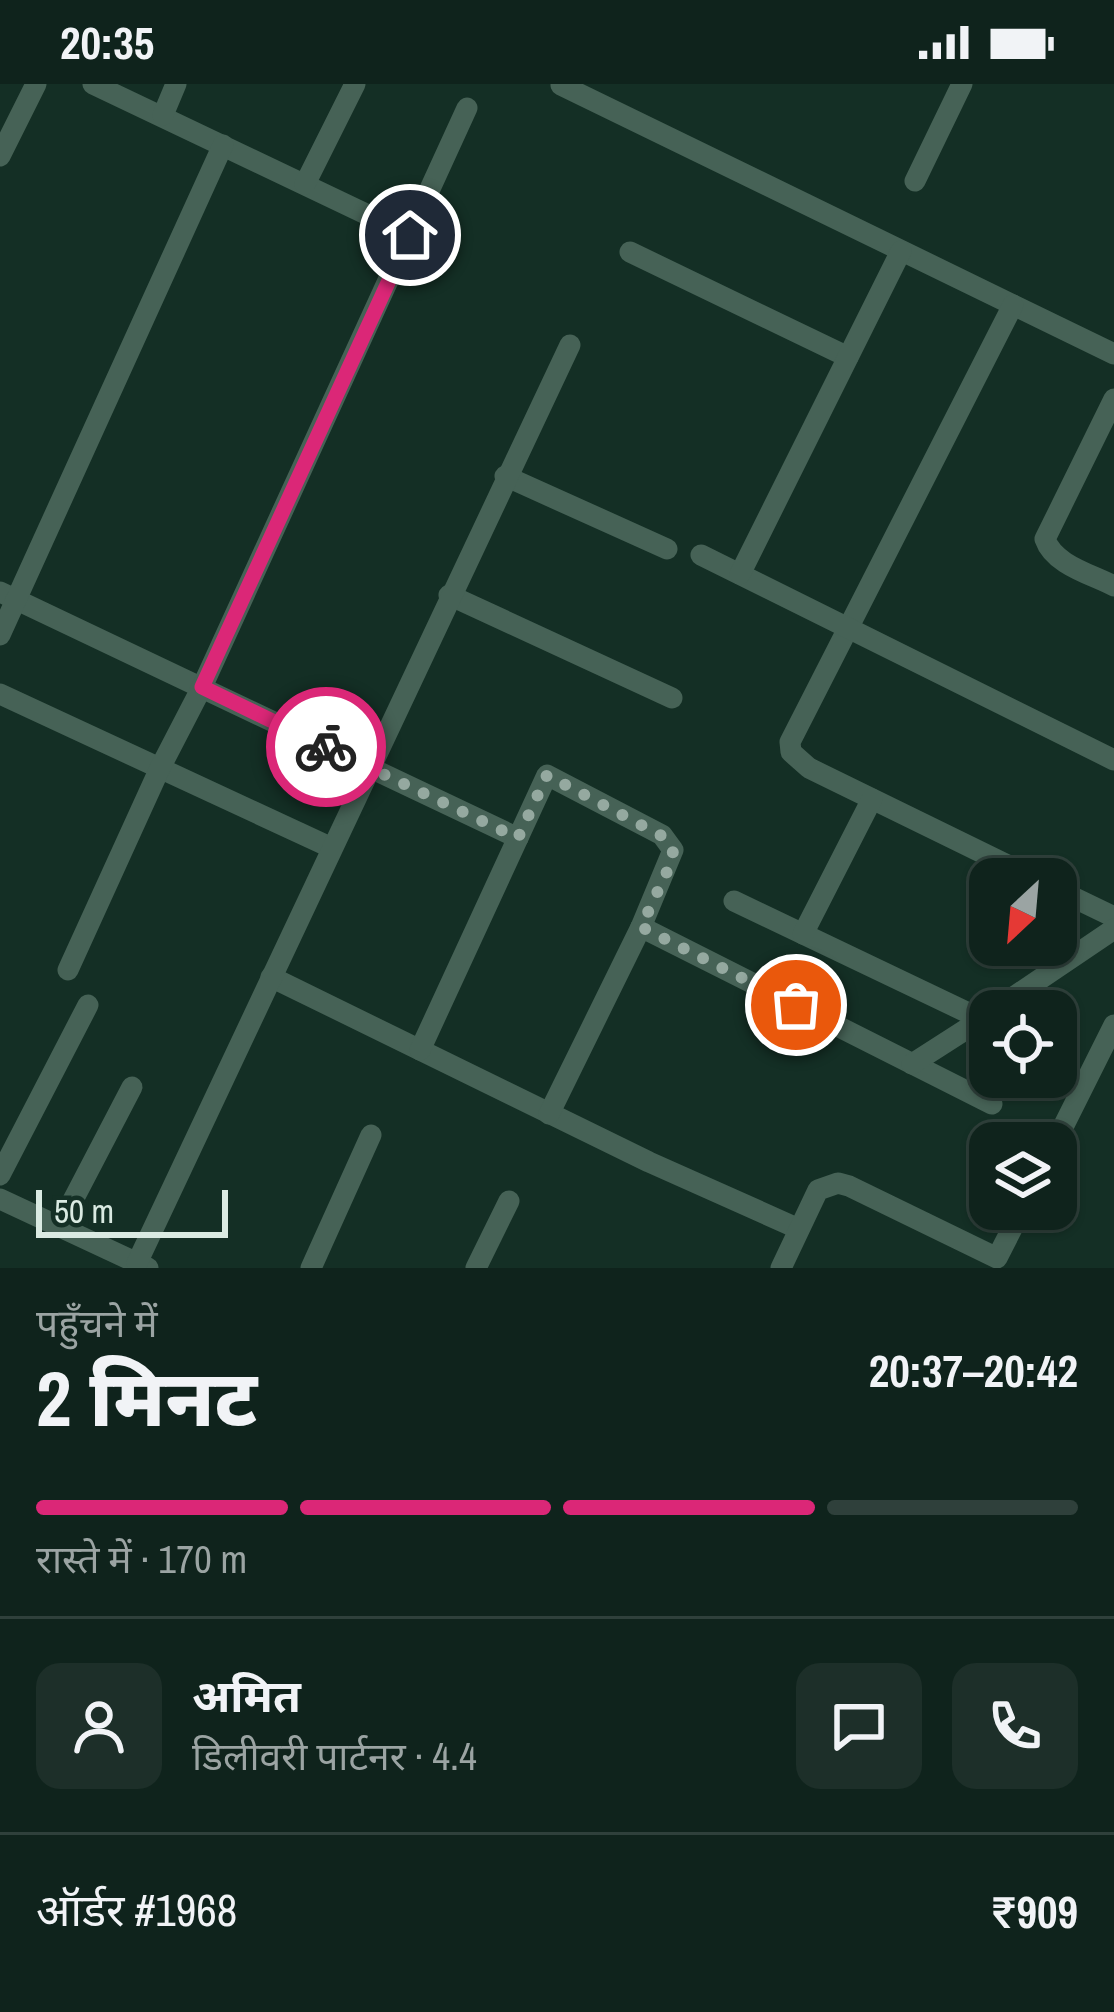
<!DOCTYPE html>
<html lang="hi">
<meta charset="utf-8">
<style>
body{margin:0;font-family:"Archivo Narrow","Noto Sans Devanagari",sans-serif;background:#1d2f29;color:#f1f3f6;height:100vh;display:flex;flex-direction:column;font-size:45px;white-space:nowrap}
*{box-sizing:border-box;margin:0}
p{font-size:39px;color:#9ba4a3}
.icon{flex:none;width:66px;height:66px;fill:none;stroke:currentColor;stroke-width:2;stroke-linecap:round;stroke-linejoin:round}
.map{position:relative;height:1184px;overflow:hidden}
.side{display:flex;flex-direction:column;background:#0f231c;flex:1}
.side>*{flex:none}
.needle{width:78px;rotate:206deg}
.fabs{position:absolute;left:969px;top:774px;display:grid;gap:24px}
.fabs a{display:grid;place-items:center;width:108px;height:108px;border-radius:24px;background:#0f231c;box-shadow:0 3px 9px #0004,0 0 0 3px #2f403b;font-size:60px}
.scale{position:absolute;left:36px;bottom:30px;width:192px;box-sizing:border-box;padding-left:12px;border:6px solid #daeae2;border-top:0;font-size:33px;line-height:42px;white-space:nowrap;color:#daeae2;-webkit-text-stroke:9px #142f25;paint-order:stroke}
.pin{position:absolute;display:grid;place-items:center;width:102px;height:102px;color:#fff;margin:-51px;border:6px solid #fff;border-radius:50%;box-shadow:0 3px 12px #0007}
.courier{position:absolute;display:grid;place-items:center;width:120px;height:120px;margin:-60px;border:9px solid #db2777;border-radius:50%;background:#fff;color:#222;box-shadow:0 3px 15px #0007}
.head em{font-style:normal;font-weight:800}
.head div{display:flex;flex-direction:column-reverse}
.head{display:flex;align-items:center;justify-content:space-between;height:204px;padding:0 36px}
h1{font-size:78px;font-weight:800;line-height:90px}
.bar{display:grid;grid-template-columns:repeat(4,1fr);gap:18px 12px;align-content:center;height:144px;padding:0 36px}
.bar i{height:15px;border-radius:9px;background:#2f403b}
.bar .selected{background:#db2777}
.bar p{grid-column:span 4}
.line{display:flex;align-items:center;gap:30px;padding:0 36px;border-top:3px solid #2f403b}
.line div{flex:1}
.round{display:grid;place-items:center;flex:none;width:126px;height:126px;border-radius:24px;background:#1d2f29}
.status{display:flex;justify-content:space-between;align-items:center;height:84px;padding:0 60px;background:#0f231c;direction:ltr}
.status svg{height:33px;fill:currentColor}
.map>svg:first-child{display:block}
</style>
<div class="status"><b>20:35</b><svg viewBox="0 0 49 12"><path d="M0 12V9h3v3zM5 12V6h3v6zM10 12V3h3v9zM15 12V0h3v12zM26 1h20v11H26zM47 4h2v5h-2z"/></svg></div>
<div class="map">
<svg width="1114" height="1184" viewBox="0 0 1114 1184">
<rect width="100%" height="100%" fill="#142f25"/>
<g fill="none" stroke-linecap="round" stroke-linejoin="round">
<g stroke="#466256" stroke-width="21">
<polyline points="93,0 410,151"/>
<polyline points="561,1 1114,270"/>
<polyline points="163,31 176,0"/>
<polyline points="0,72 36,0"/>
<polyline points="915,97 962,0"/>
<polyline points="305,100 355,0"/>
<polyline points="630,168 848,273"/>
<polyline points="1013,221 790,658 791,668 809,684 1036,795"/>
<path d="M1114 315 1045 455C1054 481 1091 490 1114 502"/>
<polyline points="505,392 667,465"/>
<polyline points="701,471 1114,676"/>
<polyline points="740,490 901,167"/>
<polyline points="0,508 518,754"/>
<polyline points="449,511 672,614"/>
<polyline points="0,551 223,61"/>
<polyline points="0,610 332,764"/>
<polyline points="1056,805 1114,833"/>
<polyline points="734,817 981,935"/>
<polyline points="641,843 992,1020"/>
<polyline points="803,850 872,715"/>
<polyline points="68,886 160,684 202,603 467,24"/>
<polyline points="271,893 649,1078 799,1145"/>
<polyline points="993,927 1114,845"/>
<polyline points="420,966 547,691 662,751 673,766 641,843 549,1030"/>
<polyline points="912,980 990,930"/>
<polyline points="1055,1059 1114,941"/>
<polyline points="0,1091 88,921"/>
<polyline points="0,1115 148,1184"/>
<polyline points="59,1143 132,1003"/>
<polyline points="137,1179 570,261"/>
<polyline points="311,1184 371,1051"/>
<polyline points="476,1184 509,1117"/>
<polyline points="781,1184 818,1106 838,1099 849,1102 997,1174 1022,1125"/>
</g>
</g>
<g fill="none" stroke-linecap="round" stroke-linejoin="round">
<polyline stroke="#95a9a0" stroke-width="12" stroke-dasharray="0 21.6" points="326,663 518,754 547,691 662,752 673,766 672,777 641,843 796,921"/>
<polyline stroke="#db2777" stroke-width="15" points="326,663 202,603 410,151"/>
</g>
</svg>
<div class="fabs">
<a><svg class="needle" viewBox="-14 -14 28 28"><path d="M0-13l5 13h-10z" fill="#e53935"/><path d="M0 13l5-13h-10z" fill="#9ba4a3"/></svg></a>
<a><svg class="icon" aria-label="locate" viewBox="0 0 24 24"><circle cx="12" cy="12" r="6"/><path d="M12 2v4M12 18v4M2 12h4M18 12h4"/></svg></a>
<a><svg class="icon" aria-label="layers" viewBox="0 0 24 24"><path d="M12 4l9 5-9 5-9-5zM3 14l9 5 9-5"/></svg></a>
</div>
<div class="scale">50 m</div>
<div class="pin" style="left:796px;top:921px;background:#ea580c"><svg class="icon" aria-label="bag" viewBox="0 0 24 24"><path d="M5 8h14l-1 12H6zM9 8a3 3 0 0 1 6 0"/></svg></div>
<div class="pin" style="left:410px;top:151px;background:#1f2937"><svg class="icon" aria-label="home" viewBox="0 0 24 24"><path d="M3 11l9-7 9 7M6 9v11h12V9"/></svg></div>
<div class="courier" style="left:326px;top:663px"><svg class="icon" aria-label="bike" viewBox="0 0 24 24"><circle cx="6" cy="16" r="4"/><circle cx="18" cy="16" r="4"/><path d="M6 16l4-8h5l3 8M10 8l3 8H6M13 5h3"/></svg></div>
</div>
<section class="side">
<div class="head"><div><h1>2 मिनट</h1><p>पहुँचने में</p></div><em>20:37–20:42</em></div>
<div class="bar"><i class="selected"></i><i class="selected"></i><i class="selected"></i><i></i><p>रास्ते में · 170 m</p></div>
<div class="line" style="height:216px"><a class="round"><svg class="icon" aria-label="person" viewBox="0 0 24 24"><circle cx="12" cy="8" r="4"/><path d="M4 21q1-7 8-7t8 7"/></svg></a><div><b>अमित</b><p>डिलीवरी पार्टनर · 4.4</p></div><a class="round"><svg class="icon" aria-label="chat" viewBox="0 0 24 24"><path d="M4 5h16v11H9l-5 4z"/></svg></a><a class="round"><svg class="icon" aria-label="phone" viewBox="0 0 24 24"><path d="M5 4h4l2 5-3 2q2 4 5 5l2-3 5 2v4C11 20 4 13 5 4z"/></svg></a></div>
<div class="line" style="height:156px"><div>ऑर्डर #1968</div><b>₹909</b></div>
</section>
